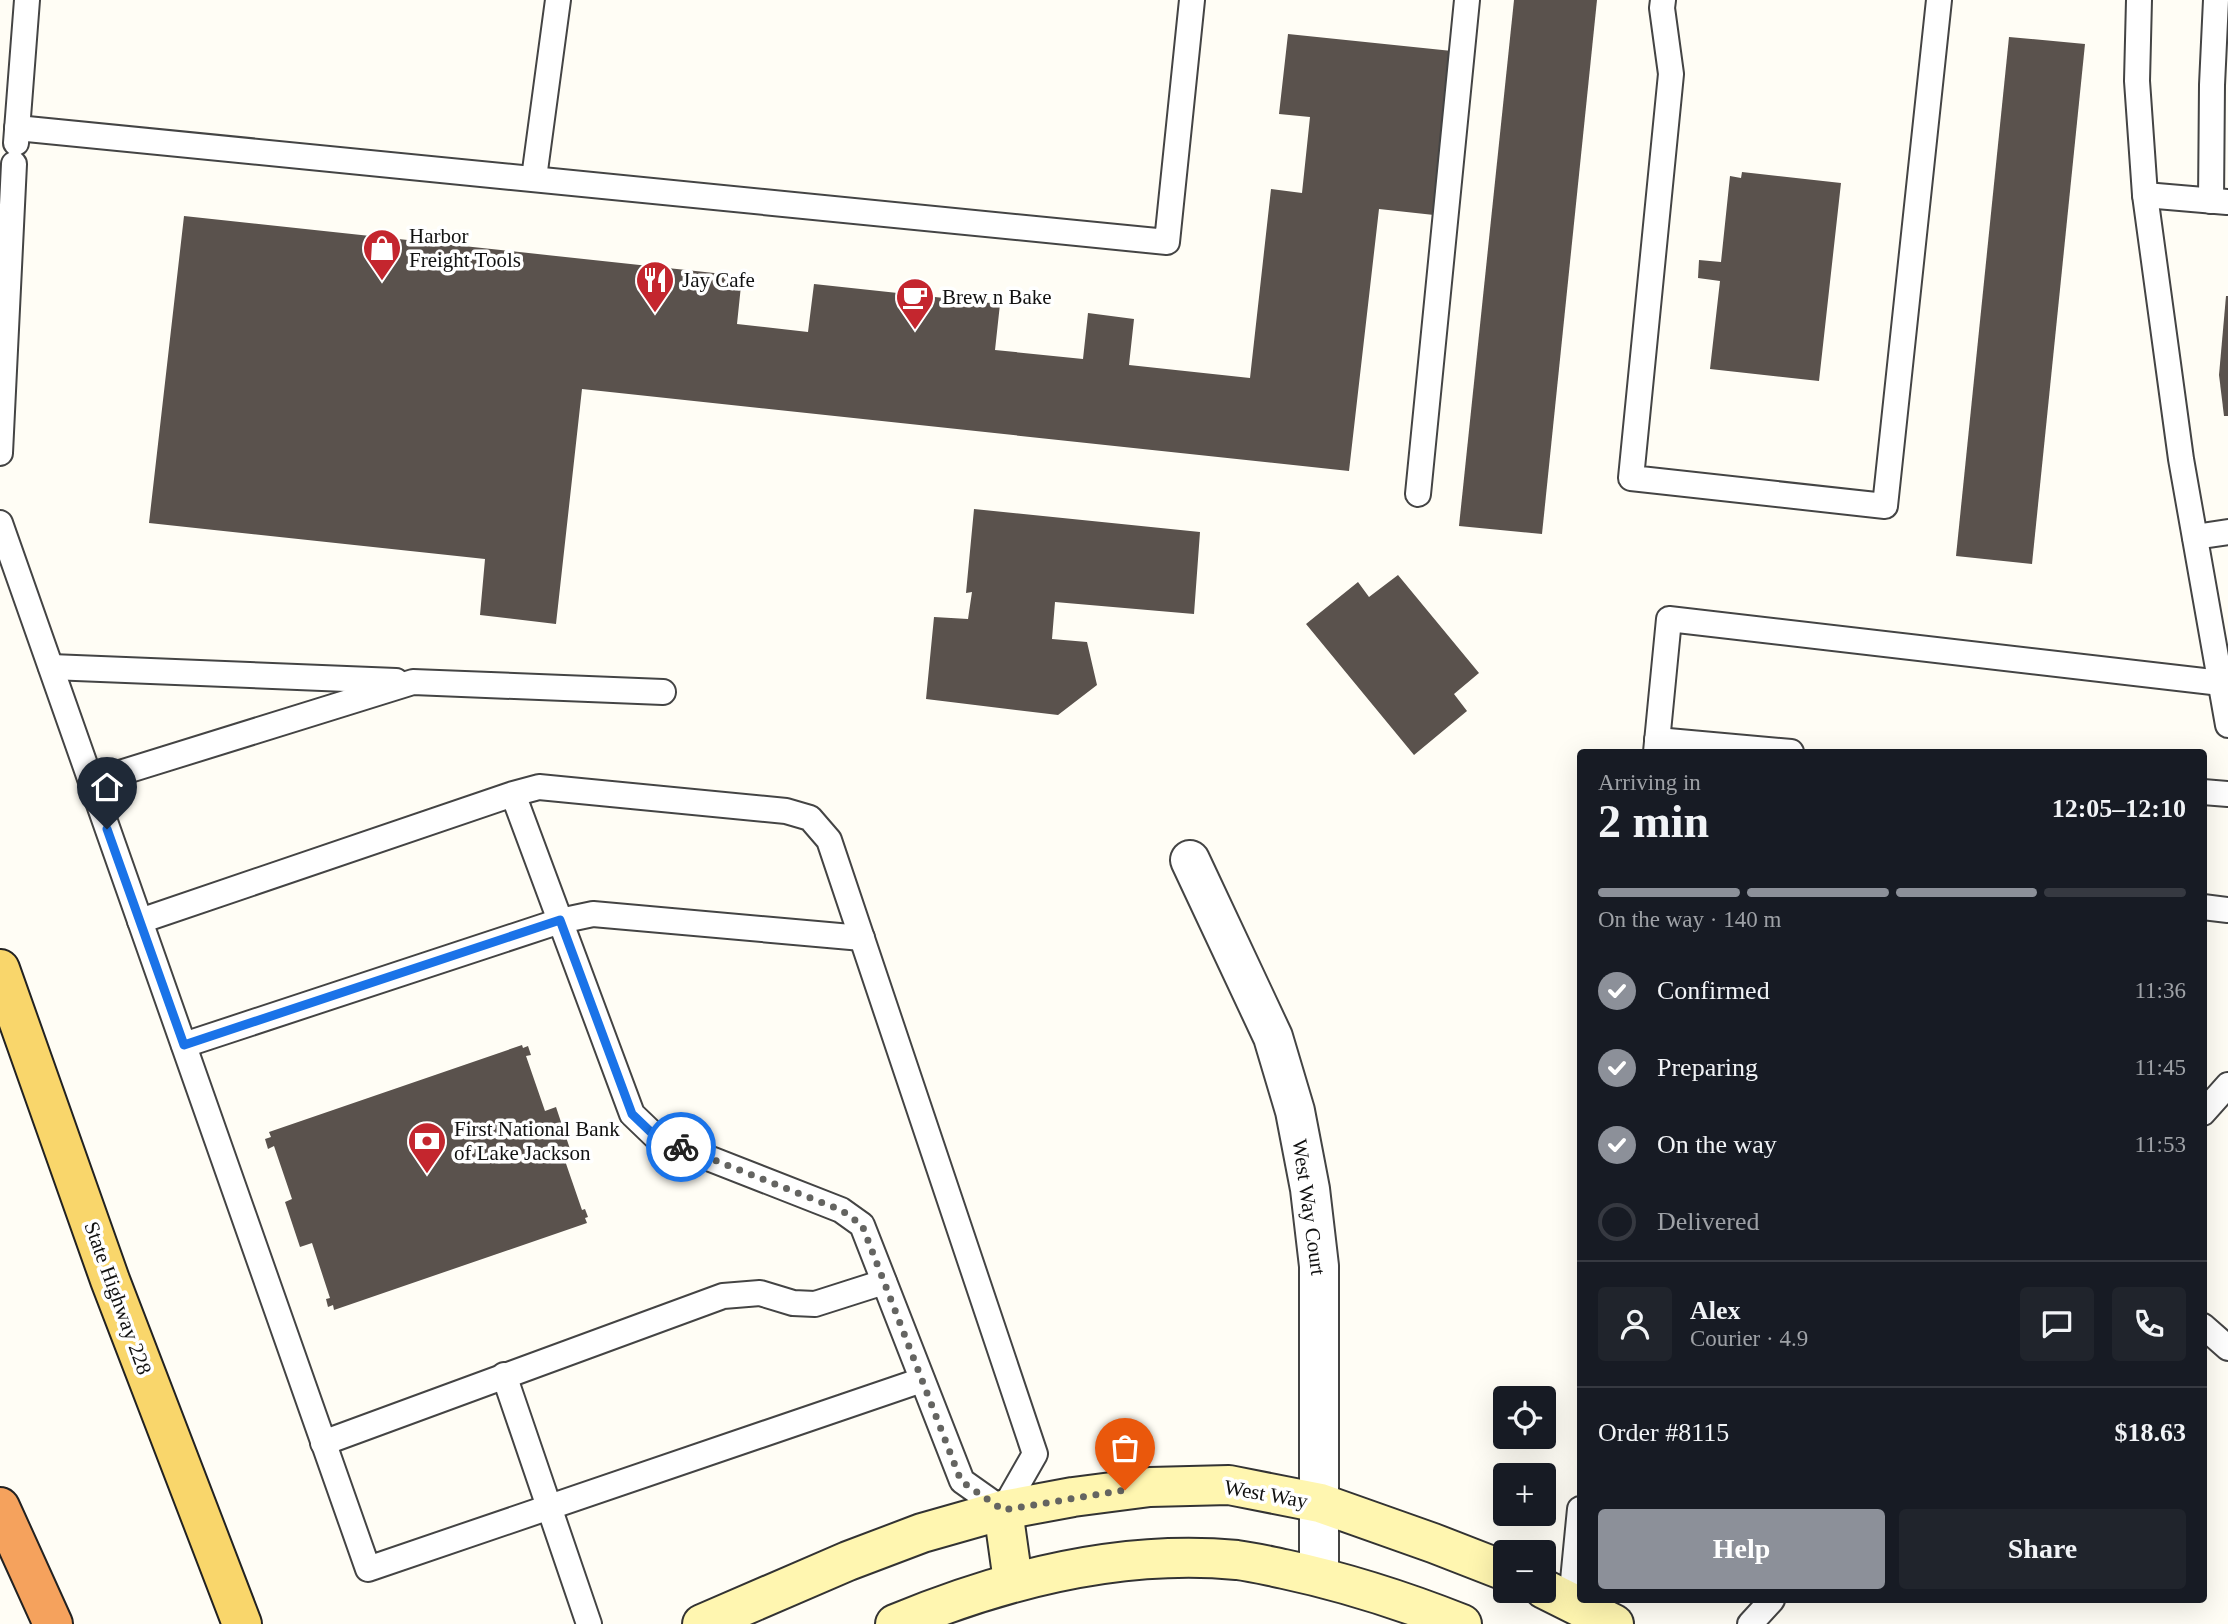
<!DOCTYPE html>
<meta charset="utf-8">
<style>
body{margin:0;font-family:Georgia,serif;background:#20242c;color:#f1f3f6;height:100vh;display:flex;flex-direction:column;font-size:26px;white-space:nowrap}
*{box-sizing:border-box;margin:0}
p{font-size:23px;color:#9ea1a6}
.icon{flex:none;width:38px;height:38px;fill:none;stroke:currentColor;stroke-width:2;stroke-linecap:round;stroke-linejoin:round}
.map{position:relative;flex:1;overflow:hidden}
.drawer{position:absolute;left:1577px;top:749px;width:630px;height:854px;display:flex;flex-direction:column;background:#171b24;border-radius:7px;box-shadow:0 7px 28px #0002}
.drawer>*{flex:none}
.controls{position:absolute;left:1493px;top:1386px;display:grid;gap:14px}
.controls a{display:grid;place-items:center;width:63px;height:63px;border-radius:7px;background:#171b24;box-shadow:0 7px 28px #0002;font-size:35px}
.pin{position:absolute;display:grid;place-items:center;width:60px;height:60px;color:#fff;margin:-72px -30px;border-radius:50% 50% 50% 0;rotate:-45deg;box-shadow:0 0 7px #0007}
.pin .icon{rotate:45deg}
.courier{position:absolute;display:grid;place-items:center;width:70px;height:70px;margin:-35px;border:5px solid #1a73e8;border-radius:50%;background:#fff;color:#222;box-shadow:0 2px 9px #0007}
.head em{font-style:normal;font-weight:800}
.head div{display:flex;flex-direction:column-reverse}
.head{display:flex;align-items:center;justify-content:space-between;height:119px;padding:0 21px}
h1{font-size:46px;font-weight:800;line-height:52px}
.bar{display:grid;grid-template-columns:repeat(4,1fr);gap:10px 7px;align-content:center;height:84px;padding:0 21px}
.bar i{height:9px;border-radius:5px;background:#363941}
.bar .active{background:#8c9099}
.bar p{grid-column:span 4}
.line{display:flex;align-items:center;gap:18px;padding:0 21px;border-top:2px solid #363941}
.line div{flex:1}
.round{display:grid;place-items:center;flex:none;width:74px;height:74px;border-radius:7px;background:#20242c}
ol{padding:0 21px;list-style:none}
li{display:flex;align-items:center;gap:21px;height:77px}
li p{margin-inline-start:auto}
li .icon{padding:7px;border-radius:50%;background:#8c9099;color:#fff;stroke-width:4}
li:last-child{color:#9ea1a6}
li i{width:38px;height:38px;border:4px solid #363941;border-radius:50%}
.primary-button{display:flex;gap:14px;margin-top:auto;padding:14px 21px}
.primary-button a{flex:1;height:80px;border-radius:7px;background:#8c9099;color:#fff;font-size:28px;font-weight:800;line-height:80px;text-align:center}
.primary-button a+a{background:#20242c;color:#f1f3f6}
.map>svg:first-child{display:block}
</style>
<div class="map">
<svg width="2228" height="1624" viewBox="0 0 2228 1624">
<rect width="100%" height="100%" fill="#fffdf5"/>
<g fill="#5a524d">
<polygon points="1514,0 1597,0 1542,534 1459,526"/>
<polygon points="1288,34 1452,51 1434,215 1379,209 1349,471 582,389 556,624 480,615 485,559 149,523 184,216 742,276 737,324 808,332 814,284 1000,304 995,350 1083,359 1088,313 1134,319 1129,365 1250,378 1271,189 1302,193 1310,117 1279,114"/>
<polygon points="2009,37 2085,44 2032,564 1956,556"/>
<polygon points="1742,172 1841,183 1819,381 1710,369 1720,281 1698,278 1699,260 1721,262 1730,176 1741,178"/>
<polygon points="2226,296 2228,296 2228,416 2224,416 2219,375"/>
<polygon points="974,509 1200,532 1194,614 1055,602 1052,639 1087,642 1097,685 1058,715 926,699 934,617 968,619 972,592 966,593"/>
<polygon points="1398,575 1479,673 1454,694 1467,711 1414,755 1306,624 1358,582 1369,597"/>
<polygon points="522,1045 523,1048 528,1046 531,1055 526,1056 545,1111 556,1107 570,1149 562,1152 582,1210 585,1209 588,1217 585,1218 587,1223 334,1310 333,1305 328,1307 326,1299 330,1298 312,1243 300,1247 285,1202 292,1199 274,1146 268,1149 265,1139 271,1137 269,1132"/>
</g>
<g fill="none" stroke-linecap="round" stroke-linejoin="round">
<defs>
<g id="lane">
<polyline points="1663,0 1662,8 1671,74 1631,478 1885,506 1939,0"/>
<polyline points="2139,0 2137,81 2145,195 2181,459 2228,725"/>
<polyline points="17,128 1167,242 1192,0"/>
<polyline points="16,143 27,0"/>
<polyline points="534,178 558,0"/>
<polyline points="2145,195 2227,202"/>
<polyline points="2211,201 2212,85 2216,0"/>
<polyline points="0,453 14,164"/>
<polyline points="1418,494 1467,0"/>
<polyline points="0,523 368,1569 922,1380"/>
<polyline points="2195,537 2228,532"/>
<polyline points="51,667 396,681"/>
<polyline points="1657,740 1791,752"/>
<polyline points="1656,752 1669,619 2221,683 2228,681"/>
<polyline points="91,782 413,682 663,692"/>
<polyline points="2203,792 2228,794"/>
<polyline points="2203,907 2228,910"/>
<polyline points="140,921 513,794 539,787 786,811 810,818 829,840 1035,1454 1003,1510 962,1481 862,1225 841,1210 657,1138 632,1114 513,794"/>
<polyline points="184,1045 560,921 593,914 862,938"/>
<polyline points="2203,1113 2228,1085"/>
<polyline points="2203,1326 2228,1348"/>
<polyline points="504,1375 589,1624"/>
<polyline points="323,1443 723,1296 760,1293 793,1303 815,1304 884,1282"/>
<polyline points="1571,1601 1580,1509"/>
<polyline points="1750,1624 1772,1600"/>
</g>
<polyline id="street" points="1190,860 1273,1037 1295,1111 1310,1189 1319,1266 1319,1576"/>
<g id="secondary">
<polyline points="1003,1510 1013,1581"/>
<polyline points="1544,1589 1614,1624"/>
<polyline points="702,1624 848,1561 922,1533 1003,1510 1073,1497 1150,1487 1229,1485 1320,1503 1433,1543 1505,1571"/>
<path d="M895 1624C1003 1579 1119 1549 1237 1560 1253 1562 1269 1566 1284 1569 1345 1582 1404 1601 1462 1624"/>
</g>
<polyline id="primary" points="0,969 110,1280 242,1624"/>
<polyline id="highway" points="0,1507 53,1624"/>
</defs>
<use href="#lane" stroke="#444" stroke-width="28"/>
<use href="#street" stroke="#444" stroke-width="42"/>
<use href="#secondary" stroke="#333" stroke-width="42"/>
<use href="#primary" stroke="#222" stroke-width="42"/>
<use href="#highway" stroke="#222" stroke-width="42"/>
<use href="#lane" stroke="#fff" stroke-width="24"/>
<use href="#street" stroke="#fff" stroke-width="38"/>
<use href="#secondary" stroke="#fff6b0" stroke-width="38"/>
<use href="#primary" stroke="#f9d66b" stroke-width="38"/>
<use href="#highway" stroke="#f5a25d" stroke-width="38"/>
</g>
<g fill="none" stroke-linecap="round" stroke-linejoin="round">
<polyline stroke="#646461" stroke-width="7" stroke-dasharray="0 12.6" points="681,1147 841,1210 862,1225 961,1481 1003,1510 1125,1490"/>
<polyline stroke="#1a73e8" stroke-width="9" points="107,829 184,1045 560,920 632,1114 657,1138 681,1147"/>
</g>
<defs>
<symbol id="shop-pin" viewBox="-11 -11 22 30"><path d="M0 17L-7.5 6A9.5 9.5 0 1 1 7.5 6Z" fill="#c4262e" stroke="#fff"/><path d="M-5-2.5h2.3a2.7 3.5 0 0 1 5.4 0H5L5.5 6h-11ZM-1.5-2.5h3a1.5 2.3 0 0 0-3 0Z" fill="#fff"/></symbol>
<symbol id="restaurant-pin" viewBox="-11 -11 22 30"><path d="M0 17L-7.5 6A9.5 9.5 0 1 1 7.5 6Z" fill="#c4262e" stroke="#fff"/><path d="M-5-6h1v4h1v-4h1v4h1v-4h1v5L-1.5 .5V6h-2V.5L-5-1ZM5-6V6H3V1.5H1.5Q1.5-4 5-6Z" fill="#fff"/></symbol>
<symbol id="cafe-pin" viewBox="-11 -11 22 30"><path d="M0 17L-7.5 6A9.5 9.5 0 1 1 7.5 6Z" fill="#c4262e" stroke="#fff"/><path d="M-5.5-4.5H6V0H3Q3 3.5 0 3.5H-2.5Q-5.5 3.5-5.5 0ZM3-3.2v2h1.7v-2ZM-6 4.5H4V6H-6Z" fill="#fff"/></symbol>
<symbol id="bank-pin" viewBox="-11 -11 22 30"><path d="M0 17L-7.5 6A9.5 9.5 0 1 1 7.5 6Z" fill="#c4262e" stroke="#fff"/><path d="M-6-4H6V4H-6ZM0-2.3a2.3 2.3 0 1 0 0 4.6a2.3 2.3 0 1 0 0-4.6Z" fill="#fff"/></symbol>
</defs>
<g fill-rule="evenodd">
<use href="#shop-pin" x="360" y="226" width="44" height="60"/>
<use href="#restaurant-pin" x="633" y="258" width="44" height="60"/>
<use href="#cafe-pin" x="893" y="275" width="44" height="60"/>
<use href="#bank-pin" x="405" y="1119" width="44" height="60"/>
</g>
<g text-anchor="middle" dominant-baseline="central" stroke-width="7" stroke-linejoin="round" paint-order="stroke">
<g font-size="21" fill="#111" stroke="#fff" text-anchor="start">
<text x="409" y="236">Harbor<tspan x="409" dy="24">Freight Tools</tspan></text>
<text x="682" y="280">Jay Cafe</text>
<text x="942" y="297">Brew n Bake</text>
<text x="454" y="1129">First National Bank<tspan x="454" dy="24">of Lake Jackson</tspan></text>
</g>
<g font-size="21" fill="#111" stroke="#fff">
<text transform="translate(1309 1207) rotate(82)">West Way Court</text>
<text transform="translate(118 1298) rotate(70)">State Highway 228</text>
<text transform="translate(1266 1494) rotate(10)">West Way</text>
</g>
</g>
</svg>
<div class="controls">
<a><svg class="icon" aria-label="locate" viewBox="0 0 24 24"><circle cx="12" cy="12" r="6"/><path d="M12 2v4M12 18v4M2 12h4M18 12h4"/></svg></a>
<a>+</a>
<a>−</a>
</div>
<div class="pin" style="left:1125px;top:1490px;background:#ea580c"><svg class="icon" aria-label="bag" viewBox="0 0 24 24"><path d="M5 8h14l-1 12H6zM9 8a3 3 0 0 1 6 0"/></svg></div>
<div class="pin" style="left:107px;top:829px;background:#1f2937"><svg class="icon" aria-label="home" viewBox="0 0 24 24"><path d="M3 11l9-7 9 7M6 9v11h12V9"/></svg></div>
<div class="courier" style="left:681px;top:1147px"><svg class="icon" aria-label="bike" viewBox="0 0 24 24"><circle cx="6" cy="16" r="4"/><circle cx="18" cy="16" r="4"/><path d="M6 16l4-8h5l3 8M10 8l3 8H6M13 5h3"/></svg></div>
<section class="drawer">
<div class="head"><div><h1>2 min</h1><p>Arriving in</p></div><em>12:05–12:10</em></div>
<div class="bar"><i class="active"></i><i class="active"></i><i class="active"></i><i></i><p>On the way · 140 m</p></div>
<ol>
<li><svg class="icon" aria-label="check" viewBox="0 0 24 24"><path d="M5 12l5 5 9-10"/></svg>Confirmed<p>11:36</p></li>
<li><svg class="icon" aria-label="check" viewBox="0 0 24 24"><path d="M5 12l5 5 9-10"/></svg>Preparing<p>11:45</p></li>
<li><svg class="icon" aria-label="check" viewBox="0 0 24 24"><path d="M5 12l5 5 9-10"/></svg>On the way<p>11:53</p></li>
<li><i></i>Delivered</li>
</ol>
<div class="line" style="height:126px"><a class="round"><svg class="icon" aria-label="person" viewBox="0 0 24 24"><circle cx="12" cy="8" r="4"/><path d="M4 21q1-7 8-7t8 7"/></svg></a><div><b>Alex</b><p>Courier · 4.9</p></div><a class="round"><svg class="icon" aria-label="chat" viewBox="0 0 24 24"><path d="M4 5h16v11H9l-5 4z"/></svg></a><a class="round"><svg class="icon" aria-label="phone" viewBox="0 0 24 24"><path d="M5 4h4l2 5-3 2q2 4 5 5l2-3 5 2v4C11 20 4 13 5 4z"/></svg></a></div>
<div class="line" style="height:91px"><div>Order #8115</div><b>$18.63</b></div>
<div class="primary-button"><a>Help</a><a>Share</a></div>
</section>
</div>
